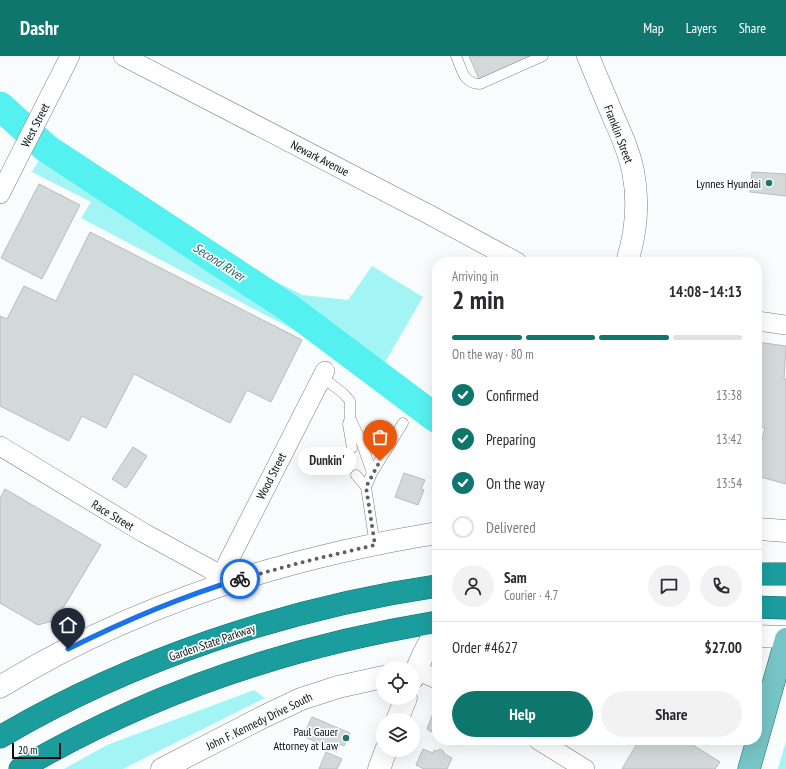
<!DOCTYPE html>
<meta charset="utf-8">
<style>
body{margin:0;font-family:"PT Sans Narrow",sans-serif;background:#f2f2f3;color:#2b2b33;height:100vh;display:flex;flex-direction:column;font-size:15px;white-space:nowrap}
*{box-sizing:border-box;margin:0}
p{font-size:13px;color:#7c7c81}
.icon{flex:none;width:22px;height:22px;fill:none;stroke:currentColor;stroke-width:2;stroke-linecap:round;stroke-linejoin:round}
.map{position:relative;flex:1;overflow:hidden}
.sheet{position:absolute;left:432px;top:201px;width:330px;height:488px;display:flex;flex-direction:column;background:#fff;border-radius:16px;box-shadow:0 4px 16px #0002}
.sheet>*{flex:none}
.fabs{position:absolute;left:376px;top:605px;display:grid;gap:8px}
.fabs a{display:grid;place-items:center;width:44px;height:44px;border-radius:50%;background:#fff;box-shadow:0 4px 16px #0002;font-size:20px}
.scale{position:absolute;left:12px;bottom:10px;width:49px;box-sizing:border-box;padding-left:4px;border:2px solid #0c0e0e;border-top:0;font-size:11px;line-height:14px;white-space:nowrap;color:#0c0e0e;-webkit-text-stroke:3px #f8fcfc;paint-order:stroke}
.pin{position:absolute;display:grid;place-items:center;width:34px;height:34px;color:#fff;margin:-41px -17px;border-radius:50% 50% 50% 0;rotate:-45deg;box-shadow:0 0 4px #0007}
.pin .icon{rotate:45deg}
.courier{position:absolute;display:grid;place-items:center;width:40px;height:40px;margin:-20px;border:3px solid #1a73e8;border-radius:50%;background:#fff;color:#222;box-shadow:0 1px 5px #0007}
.bubble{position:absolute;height:28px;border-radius:14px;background:#fff;box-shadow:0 4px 16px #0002;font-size:13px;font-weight:700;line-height:28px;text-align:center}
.summary em{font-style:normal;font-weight:700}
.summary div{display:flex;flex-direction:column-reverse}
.summary{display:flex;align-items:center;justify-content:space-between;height:68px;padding:0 20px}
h1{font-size:26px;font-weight:700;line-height:30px}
.bar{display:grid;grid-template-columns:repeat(4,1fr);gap:6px 4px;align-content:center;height:48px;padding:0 20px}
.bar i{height:5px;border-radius:3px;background:#e1e1e2}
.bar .active{background:#0f766e}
.bar p{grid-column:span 4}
.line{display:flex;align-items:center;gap:10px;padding:0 20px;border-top:1px solid #e1e1e2}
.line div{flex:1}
.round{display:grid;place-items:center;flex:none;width:42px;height:42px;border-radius:21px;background:#f2f2f3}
ol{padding:0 20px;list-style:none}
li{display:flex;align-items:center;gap:12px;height:44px}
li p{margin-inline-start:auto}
li .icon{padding:4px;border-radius:50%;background:#0f766e;color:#fff;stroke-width:4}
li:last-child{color:#7c7c81}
li i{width:22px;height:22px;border:2px solid #e1e1e2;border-radius:50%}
.button{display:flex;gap:8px;margin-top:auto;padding:8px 20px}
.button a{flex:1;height:46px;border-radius:24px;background:#0f766e;color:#fff;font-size:16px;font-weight:700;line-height:46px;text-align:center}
.button a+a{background:#f2f2f3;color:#2b2b33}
header{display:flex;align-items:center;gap:24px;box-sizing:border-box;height:56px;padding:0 20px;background:#0f766e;color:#fff}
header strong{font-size:19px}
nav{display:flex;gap:22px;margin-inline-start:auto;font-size:14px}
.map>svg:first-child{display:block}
</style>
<header>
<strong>Dashr</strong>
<nav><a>Map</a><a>Layers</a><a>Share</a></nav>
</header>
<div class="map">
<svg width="786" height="713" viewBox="0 0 786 713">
<rect width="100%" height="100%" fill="#f8fcfc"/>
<g fill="#a3f5f5">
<polygon points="46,92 169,174 303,239 348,244 372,210 423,241 384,308 298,276 81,162 91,146 32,116"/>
<polygon points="254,634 265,642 123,713 64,713 107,689"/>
<polygon points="786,685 786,713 778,713"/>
</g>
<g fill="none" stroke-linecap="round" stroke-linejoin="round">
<polyline stroke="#55f0f0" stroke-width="29" points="0,50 46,92 289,252 437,363"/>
</g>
<g fill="#d3d8d8" stroke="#b8bcbc">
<polygon points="469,0 535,0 479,23"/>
<polygon points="752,116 786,118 786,140 750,136"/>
<polygon points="39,128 80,149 42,223 1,202"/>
<polygon points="90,176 302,284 271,346 247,334 230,367 134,318 106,372 82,360 69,385 0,350 0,260 7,263 24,230 56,245"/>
<polygon points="757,286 786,290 784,323 786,323 786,428 757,420 757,402 765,372 757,371"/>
<polygon points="133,391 147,400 126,432 112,423"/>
<polygon points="404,417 425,424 421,433 424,434 418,449 395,441"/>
<polygon points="5,433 101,489 56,564 38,569 0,547 0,442"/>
<polygon points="435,652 437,653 437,674 433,672 431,676 427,673"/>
<polygon points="312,661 350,677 344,690 340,688 337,696 303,680"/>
<polygon points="448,684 462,684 460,689"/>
<polygon points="639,684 685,684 720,706 715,713 622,713"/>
<polygon points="423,693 433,697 434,694 437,695 440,693 443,695 445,698 452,702 447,713 424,713 416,709"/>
<polygon points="326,696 342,703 337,713 319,713"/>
</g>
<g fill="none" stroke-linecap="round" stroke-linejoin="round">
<defs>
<g id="service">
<path d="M456 0C462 13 463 28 480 28L543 0"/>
<polyline points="322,321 344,338 350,345 350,362 348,368 352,392"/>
<polyline points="351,364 361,385 372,417"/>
<polyline points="356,419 366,431"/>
<polyline points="375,489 366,431 372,417 403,367"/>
<polyline points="757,630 772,633"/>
</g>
<g id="minor">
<polyline points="123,0 430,159 517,206"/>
<polyline points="0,138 70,0"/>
<polyline points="757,265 786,269"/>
<polyline points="0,390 144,477 210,513 220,521 224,527"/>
<polyline points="224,527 225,513 230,502 325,315"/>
<polyline points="416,614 437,623"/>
<polyline points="538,684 585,713"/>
</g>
<g id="secondary">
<path d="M588 0C596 20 605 40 613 60 621 78 629 95 633 115 639 145 636 177 627 206"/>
<polyline points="757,473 786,475"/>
<polyline points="757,580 786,581"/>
<polyline points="413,622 422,601 437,572"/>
<path d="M0 631C133 549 284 502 437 477"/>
<polyline points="397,664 406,642"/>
<polyline points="162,713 265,660 301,643 338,631 383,621"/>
<polyline points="379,713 386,694"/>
</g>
<polyline id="primary" points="749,713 786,583"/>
<g id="motorway">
<polyline points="757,518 786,518"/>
<polyline points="757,551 786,552"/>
<path d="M0 681C131 604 287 552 437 530"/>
<path d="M20 713C148 638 290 590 437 566"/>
</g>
</defs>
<use href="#service" stroke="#7a7e7e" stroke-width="11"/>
<use href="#minor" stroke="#7a7e7e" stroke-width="20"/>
<use href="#secondary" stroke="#7a7e7e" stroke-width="23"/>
<use href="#primary" stroke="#166b6c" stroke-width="23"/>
<use href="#motorway" stroke="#166b6c" stroke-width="23"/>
<use href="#service" stroke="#fff" stroke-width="10"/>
<use href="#minor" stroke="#fff" stroke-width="19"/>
<use href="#secondary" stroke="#fff" stroke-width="22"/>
<use href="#primary" stroke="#76c4c5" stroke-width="22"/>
<use href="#motorway" stroke="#1b9d9e" stroke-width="22"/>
</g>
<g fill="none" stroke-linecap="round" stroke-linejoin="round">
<polyline stroke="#5f6161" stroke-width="4" stroke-dasharray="0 7.2" points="240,523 311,504 375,489 366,431 380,405"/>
<path stroke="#1a73e8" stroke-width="5" d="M68 593C124 565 180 541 240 523"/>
</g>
<g fill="#257070" stroke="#f8fcfc" stroke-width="1.5">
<circle cx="769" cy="127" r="4"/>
<circle cx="346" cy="682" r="4"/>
</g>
<g text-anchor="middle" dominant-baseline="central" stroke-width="3.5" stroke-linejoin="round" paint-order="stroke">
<g font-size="12" fill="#0c0e0e" stroke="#f8fcfc">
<text transform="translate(35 69) rotate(-63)">West Street</text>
<text transform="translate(619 78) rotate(69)">Franklin Street</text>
<text transform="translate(320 102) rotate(27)">Newark Avenue</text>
<text transform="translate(271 420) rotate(-63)">Wood Street</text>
<text transform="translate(113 459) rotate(31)">Race Street</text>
<text transform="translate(212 586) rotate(-19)">Garden State Parkway</text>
<text transform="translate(259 665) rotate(-26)">John F. Kennedy Drive South</text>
</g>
<g font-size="12" fill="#0c0e0e" stroke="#f8fcfc" text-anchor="end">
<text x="761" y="127">Lynnes Hyundai</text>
<text x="338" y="675">Paul Gauer<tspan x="338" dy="14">Attorney at Law</tspan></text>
</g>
<g font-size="13" font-style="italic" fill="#246363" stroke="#f8fcfc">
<text transform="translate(219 206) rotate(33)">Second River</text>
</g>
</g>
</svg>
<div class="fabs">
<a><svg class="icon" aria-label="locate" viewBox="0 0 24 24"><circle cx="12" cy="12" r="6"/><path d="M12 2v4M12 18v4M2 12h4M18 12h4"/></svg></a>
<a><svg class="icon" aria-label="layers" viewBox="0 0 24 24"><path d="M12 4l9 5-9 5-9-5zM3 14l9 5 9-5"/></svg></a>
</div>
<div class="scale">20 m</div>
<div class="pin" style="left:380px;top:405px;background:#ea580c"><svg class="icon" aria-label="bag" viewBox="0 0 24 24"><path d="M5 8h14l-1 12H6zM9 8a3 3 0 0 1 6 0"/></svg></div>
<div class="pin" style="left:68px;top:593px;background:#1f2937"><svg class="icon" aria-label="home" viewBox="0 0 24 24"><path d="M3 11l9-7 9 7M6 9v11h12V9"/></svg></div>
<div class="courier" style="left:240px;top:523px"><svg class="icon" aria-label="bike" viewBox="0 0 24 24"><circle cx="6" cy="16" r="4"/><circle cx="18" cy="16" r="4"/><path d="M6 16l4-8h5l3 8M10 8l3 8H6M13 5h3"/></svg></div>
<div class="bubble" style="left:298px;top:391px;width:58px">Dunkin'</div>
<section class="sheet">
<div class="summary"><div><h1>2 min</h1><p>Arriving in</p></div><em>14:08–14:13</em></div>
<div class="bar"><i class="active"></i><i class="active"></i><i class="active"></i><i></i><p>On the way · 80 m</p></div>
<ol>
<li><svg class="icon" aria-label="check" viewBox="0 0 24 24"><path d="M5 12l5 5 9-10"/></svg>Confirmed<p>13:38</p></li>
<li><svg class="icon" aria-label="check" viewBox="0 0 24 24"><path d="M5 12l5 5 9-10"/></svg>Preparing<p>13:42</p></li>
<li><svg class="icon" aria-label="check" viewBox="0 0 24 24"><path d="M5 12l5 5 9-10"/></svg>On the way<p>13:54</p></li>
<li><i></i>Delivered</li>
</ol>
<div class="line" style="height:72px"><a class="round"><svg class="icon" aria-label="person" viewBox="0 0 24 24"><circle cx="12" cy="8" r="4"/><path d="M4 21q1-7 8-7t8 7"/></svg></a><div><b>Sam</b><p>Courier · 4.7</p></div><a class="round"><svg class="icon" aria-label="chat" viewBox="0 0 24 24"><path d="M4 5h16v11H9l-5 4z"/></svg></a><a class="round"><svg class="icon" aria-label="phone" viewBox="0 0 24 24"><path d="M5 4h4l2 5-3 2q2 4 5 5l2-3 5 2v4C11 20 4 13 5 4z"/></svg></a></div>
<div class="line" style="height:52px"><div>Order #4627</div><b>$27.00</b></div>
<div class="button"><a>Help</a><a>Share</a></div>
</section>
</div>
